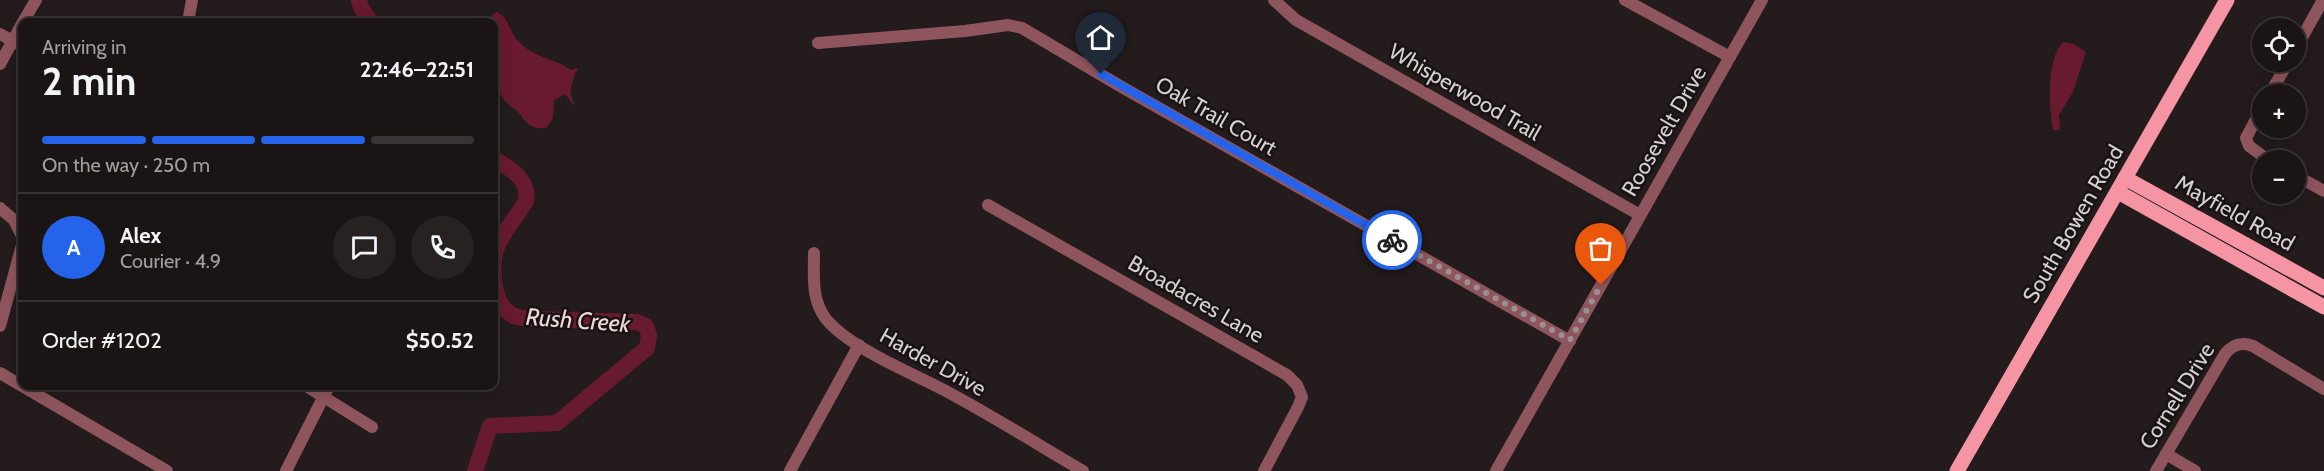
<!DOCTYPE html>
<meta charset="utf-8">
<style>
body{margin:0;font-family:Cabin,sans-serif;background:#272122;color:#f1f3f6;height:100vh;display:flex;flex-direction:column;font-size:22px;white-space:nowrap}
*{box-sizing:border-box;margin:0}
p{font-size:20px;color:#9f9ea0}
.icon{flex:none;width:33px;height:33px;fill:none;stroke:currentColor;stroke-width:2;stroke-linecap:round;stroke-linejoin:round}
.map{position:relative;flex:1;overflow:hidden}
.panel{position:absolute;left:18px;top:18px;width:480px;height:372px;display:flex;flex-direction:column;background:#1a1415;border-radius:12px;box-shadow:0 3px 15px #0003,0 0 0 2px #383334}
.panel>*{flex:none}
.fabs{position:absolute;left:2252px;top:18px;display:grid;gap:12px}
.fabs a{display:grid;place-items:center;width:54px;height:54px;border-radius:50%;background:#1a1415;box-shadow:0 3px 15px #0003,0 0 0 2px #383334;font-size:30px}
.pin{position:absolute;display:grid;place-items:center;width:51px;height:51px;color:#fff;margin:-62px -26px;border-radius:50% 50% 50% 0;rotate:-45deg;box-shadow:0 0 6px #0007}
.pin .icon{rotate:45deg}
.courier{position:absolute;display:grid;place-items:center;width:60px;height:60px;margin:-30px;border:4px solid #2563eb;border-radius:50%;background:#fff;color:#222;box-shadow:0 2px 8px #0007}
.summary em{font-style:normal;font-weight:700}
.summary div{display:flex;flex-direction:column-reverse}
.summary{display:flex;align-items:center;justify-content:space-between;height:102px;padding:0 24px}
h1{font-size:39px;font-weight:700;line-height:45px}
.bar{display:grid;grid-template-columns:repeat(4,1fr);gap:9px 6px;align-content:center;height:72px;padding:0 24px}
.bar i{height:8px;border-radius:4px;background:#383334}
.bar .current{background:#2563eb}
.bar p{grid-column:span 4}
.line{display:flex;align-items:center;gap:15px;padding:0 24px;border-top:2px solid #383334}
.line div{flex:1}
.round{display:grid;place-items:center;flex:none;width:63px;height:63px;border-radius:32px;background:#272122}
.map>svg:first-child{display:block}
</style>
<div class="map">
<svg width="2324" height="471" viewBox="0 0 2324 471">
<rect width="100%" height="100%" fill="#231b1c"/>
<g fill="#681a2e">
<path d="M496 12C509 16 509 32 518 41 534 58 554 58 571 70L577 68 578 70 575 73 570 92 575 106 565 94 554 100 553 118 546 128C532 130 526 123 519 113 515 108 509 106 505 101 488 80 494 48 494 22H484Z"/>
<path d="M2063 42 2074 44 2086 52 2073 92 2059 115 2060 130H2053C2049 107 2046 59 2063 42Z"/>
</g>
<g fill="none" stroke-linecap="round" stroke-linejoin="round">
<g stroke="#681a2e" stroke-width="16">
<polyline points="359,0 361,8 371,22"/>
<path d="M475 471 490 426 557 423 647 348 649 335 646 326 637 322 531 319C523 318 515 318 509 313 492 300 490 263 498 245 505 229 517 216 526 201 530 180 510 168 494 159"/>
</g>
<g stroke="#8f555e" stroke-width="12">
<polyline points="1274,0 1296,20 1640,215"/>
<polyline points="1625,0 1730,57"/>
<polyline points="23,22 36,0"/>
<polyline points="188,22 192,0"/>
<polyline points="0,34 22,46"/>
<polyline points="818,43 965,31 1008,25 1022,28 1120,86 1570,341"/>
<polyline points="2295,50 2323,0"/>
<polyline points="0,64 22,24"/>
<polyline points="2270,94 2288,62"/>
<polyline points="2262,108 2246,138 2249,146 2268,160"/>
<polyline points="2295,175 2324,191"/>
<polyline points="988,205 1287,375 1297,385 1302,397 1298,407 1264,471"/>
<polyline points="0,208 14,220 22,236"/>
<path d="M814 253C814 275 811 300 826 319 850 348 910 372 944 390 991 415 1037 444 1083 471"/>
<polyline points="0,326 22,245"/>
<polyline points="0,373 167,471"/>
<polyline points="306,386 372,427"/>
<polyline points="2166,454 2195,471"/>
<polyline points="286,471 329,386"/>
<polyline points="790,471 859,345"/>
<polyline points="1496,471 1762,0"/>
<path d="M2156 471 2225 354C2233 344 2242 342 2253 346L2324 389"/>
</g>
<g stroke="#f595a4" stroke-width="15">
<polyline points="2125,178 2324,288"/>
<polyline points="2118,192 2324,307"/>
<polyline points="1957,471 2227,0"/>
</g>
</g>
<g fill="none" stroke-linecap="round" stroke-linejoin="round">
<polyline stroke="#979191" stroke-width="6" stroke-dasharray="0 10.8" points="1392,240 1570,340 1601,285"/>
<polyline stroke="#2563eb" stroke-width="8" points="1101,74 1392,240"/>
</g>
<g text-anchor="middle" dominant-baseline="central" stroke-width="5" stroke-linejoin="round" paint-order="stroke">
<g font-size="22" fill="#d5d0d0" stroke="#191213">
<text transform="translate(1465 92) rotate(30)">Whisperwood Trail</text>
<text transform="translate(1216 116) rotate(30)">Oak Trail Court</text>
<text transform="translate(1664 131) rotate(-60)">Roosevelt Drive</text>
<text transform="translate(2235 213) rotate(29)">Mayfield Road</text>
<text transform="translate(2073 224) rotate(-60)">South Bowen Road</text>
<text transform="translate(1196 299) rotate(30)">Broadacres Lane</text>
<text transform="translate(933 362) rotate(29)">Harder Drive</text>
<text transform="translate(2177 396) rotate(-58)">Cornell Drive</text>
</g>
<g font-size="24" font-style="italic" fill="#f0d7da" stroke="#191213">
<text transform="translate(578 320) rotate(4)">Rush Creek</text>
</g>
</g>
</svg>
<div class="fabs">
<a><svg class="icon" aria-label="locate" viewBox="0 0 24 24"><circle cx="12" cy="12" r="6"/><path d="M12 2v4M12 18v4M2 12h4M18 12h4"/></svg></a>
<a>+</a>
<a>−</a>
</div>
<div class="pin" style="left:1601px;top:285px;background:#ea580c"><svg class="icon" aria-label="bag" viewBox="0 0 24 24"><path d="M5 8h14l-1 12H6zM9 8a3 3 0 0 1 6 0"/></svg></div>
<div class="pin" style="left:1101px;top:74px;background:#1f2937"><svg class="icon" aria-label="home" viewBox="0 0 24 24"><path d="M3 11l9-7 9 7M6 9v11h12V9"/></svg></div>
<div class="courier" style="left:1392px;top:240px"><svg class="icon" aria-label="bike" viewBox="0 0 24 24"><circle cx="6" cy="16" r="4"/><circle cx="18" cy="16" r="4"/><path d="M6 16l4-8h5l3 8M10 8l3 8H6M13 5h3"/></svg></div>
<section class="panel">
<div class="summary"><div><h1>2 min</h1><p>Arriving in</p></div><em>22:46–22:51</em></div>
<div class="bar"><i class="current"></i><i class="current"></i><i class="current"></i><i></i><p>On the way · 250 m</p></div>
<div class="line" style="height:108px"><b class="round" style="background:#2563eb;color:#fff">A</b><div><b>Alex</b><p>Courier · 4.9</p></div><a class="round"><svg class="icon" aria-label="chat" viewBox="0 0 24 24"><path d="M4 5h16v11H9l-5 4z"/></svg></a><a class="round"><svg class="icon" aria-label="phone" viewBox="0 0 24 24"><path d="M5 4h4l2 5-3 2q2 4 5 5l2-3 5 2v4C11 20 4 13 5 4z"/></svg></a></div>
<div class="line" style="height:78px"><div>Order #1202</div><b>$50.52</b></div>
</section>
</div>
